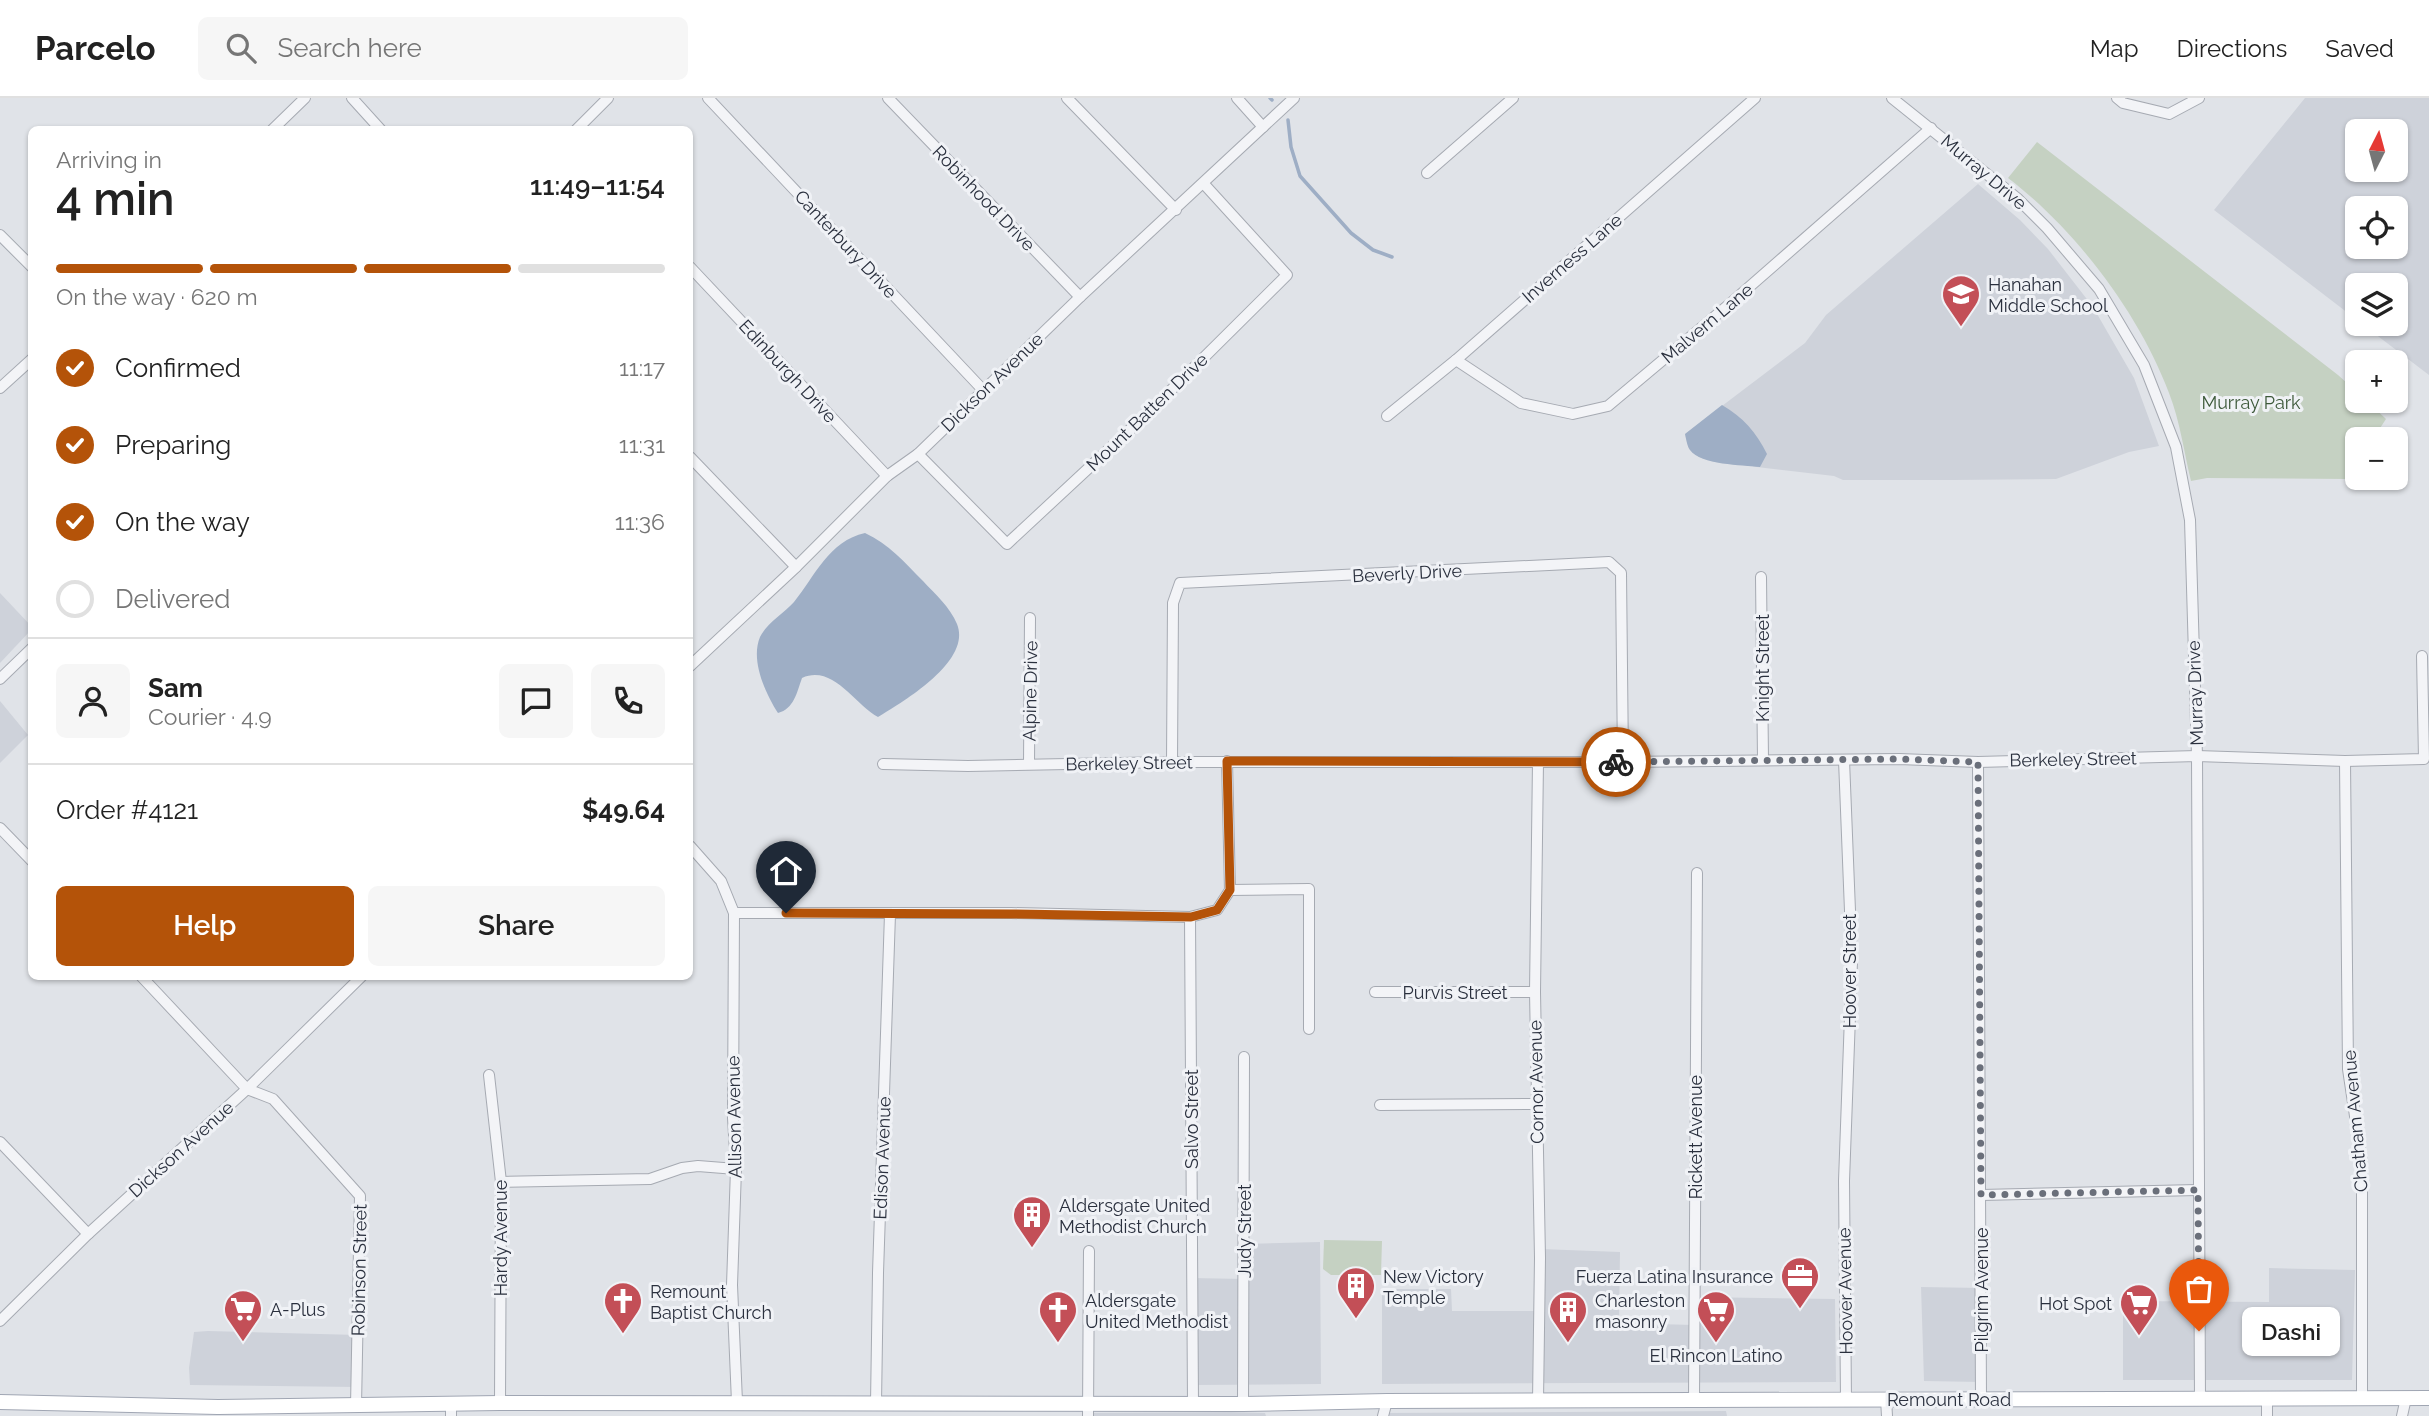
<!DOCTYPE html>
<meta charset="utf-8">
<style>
body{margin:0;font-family:Raleway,sans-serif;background:#f6f6f6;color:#222;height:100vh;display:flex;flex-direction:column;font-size:26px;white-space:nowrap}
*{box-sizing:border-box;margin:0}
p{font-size:23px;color:#767676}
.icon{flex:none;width:38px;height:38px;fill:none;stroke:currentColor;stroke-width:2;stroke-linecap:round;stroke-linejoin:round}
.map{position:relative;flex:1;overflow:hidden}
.details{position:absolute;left:28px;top:28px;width:665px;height:854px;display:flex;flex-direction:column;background:#fff;border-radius:10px;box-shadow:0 2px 5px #0004}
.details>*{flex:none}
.needle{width:46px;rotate:6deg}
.controls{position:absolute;left:2345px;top:21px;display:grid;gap:14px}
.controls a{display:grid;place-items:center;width:63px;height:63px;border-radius:10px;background:#fff;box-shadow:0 2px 5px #0004;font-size:35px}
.pin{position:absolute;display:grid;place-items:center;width:60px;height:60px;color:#fff;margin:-72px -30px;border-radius:50% 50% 50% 0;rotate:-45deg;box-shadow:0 0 7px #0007}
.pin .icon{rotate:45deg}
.courier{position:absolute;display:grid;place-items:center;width:70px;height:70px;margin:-35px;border:5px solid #b45309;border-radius:50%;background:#fff;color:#222;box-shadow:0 2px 9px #0007}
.bubble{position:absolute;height:49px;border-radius:10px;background:#fff;box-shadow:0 2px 5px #0004;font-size:23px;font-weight:600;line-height:49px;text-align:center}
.summary em{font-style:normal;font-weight:600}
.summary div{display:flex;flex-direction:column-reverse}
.summary{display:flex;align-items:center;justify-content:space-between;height:119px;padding:0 28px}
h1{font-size:46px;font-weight:600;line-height:52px}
.bar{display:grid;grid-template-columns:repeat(4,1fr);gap:10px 7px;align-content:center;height:84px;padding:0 28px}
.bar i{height:9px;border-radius:5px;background:#e0e0e0}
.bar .active{background:#b45309}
.bar p{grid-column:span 4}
.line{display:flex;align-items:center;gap:18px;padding:0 28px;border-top:2px solid #e0e0e0}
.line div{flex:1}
.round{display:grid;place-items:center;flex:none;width:74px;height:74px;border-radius:10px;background:#f6f6f6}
ol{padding:0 28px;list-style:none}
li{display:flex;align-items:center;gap:21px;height:77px}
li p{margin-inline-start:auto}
li .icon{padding:7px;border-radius:50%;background:#b45309;color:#fff;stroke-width:4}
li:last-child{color:#767676}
li i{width:38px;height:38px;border:4px solid #e0e0e0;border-radius:50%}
.cta{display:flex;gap:14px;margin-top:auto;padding:14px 28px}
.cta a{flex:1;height:80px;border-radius:10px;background:#b45309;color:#fff;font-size:28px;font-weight:600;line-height:80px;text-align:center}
.cta a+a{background:#f6f6f6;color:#222}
header{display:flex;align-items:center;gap:42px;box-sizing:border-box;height:98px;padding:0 35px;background:#fff;border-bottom:2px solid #e0e0e0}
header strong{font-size:33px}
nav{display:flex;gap:38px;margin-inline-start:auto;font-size:24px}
.search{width:490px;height:63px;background:#f6f6f6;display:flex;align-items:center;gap:18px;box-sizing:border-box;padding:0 24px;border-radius:10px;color:#767676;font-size:26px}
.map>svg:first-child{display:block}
</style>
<header>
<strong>Parcelo</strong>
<div class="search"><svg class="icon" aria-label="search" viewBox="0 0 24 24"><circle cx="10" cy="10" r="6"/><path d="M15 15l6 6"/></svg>Search here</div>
<nav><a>Map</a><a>Directions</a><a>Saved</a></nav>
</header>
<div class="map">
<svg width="2429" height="1318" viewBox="0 0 2429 1318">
<rect width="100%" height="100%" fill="#e0e3e8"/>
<g fill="#ced2da" fill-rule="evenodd">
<path d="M2305 0H2429V277L2362 226H2396V187H2357V222L2214 112ZM2357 33H2396V72H2357ZM2357 110H2396V149H2357Z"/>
<polygon points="1978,86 2020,122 2048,151 2093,209 2134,280 2159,348 2129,354 2056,381 1952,382 1843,382 1834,378 1715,364 1699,359 1689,351 1685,336 1805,245 1826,217"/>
<polygon points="0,495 32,529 31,532 0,565"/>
<polygon points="0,603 28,637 0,665"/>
<polygon points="1320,1144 1321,1286 1193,1287 1191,1180 1244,1181 1245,1146"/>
<polygon points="1540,1151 1620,1154 1619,1225 1694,1227 1694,1199 1835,1201 1836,1284 1382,1286 1382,1191 1451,1191 1452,1213 1539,1213"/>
<polygon points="2269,1170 2355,1172 2352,1282 2123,1282 2123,1203 2269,1204"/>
<polygon points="1921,1189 1981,1190 1981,1284 1924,1283"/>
<polygon points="208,1233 358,1237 356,1289 190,1287 189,1270 194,1234"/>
<polygon points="1726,1313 1727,1318 1383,1318 1383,1315"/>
<polygon points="1230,1314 1265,1315 1266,1318 1088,1318 1088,1315"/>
</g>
<g fill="#c5d1c2">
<path d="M2037 44 2338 277 2357 294V303H2367L2386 321 2373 341H2357V366L2348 381 2207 380 2191 383C2184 354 2180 323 2169 295 2139 215 2075 131 2008 80Z"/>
<polygon points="1324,1142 1382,1143 1381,1177 1331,1177 1323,1171"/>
</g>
<g fill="#9eaec5">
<path d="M1722 307C1743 319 1756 334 1767 356L1760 369C1742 367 1701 367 1690 352 1687 348 1686 340 1685 336Z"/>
<path d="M865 435C889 446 904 464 923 483 935 496 950 509 957 526 972 563 904 603 878 619 854 606 833 566 802 580 797 594 794 611 778 615 766 596 750 563 760 539 767 525 784 515 794 504 815 478 829 443 865 435Z"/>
</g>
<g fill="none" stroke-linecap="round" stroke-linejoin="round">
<g stroke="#9eaec5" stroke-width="3.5">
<polyline points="1270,0 1272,2"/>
<polyline points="1288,22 1291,49 1300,78 1351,135 1373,152 1392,159"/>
</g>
<defs>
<g id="minor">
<polyline points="352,0 381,32"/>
<polyline points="708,0 983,292"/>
<polyline points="888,0 1080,199"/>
<polyline points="1067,0 1176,112"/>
<polyline points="1237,0 1263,29"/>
<polyline points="1892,0 2018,101 2047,130 2099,191 2144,267 2176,349 2190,422 2197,658 2200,1301"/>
<polyline points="2117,0 2123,5 2169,16 2199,0"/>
<polyline points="272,32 305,0"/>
<polyline points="576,32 608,0"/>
<polyline points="1427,75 1513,0"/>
<polyline points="0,137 32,169"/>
<polyline points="690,169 887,378"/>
<polyline points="1456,262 1521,305 1573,316 1608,308 1732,204 1931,30"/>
<polyline points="0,290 32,261"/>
<polyline points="1387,318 1456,262 1755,0"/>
<polyline points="918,356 1007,446 1149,314 1287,177 1204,86"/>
<polyline points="690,359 796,469"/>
<polyline points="1761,479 1763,662"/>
<polyline points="690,568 796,469 887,378 918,356 1080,199 1294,0"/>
<polyline points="0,581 32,550"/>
<polyline points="1844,662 1852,863 1844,1083 1846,1302"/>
<polyline points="2345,663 2348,971 2362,1065 2362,1299"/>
<polyline points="1172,664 1173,505 1180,485 1609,464 1621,475 1623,664"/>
<polyline points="1978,664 1981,1301"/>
<polyline points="883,666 968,668 1172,664 1623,664 1899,661 1978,664 2197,658 2345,663 2424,661 2422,558"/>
<polyline points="1029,666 1030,520"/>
<polyline points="0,730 32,763"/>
<polyline points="690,748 721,783 734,815 733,1020 736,1071 732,1187 737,1304"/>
<polyline points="1230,792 1309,791 1309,931"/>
<polyline points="734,815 1011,815 1190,819 1217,812 1230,792 1227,663"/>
<polyline points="1190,819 1193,1306"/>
<polyline points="141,878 247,991 273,1001 360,1098 356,1308"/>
<polyline points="1375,894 1535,894"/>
<polyline points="489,977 501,1084 500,1305"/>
<polyline points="1380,1007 1536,1006"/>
<polyline points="0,1044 88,1136"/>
<polyline points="501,1084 650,1081 682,1070 698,1068 736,1071"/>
<polyline points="1981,1097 2198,1092"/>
<polyline points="0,1223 88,1136 247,991 362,878"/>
<polyline points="1886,1301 1887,1318"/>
<polyline points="1538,1303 1540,1160 1535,894 1538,664"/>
<polyline points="1694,1303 1697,775"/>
<polyline points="876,1305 878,1175 890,816"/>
<polyline points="451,1306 451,1318"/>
<polyline points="1243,1306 1244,959"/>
<polyline points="1088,1318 1089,1153"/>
<polyline points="1383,1318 1387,1303"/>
<polyline points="2267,1318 2267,1301"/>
<polyline points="2402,1318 2406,1300"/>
</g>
<polyline id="major" points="0,1304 218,1309 500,1305 1243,1306 1387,1303 2429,1300"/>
</defs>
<use href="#minor" stroke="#a6aab2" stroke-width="12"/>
<use href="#major" stroke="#a0a6b3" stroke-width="16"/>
<use href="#minor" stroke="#f3f4f7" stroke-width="10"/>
<use href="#major" stroke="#fff" stroke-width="14"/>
</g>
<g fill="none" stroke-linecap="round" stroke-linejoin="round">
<polyline stroke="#6a6f7a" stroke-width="7" stroke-dasharray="0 12.6" points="1616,664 1899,661 1978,664 1981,1097 2198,1092 2199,1233"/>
<polyline stroke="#b45309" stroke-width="9" points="786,815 1011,816 1191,819 1217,812 1230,792 1227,663 1616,664"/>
</g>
<defs>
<symbol id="school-pin" viewBox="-11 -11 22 30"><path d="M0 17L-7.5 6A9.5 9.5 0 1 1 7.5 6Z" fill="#c34f57" stroke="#f0f2f6"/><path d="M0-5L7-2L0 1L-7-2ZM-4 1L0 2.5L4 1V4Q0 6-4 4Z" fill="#fff"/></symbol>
<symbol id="building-pin" viewBox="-11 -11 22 30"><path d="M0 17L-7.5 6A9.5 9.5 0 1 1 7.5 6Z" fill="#c34f57" stroke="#f0f2f6"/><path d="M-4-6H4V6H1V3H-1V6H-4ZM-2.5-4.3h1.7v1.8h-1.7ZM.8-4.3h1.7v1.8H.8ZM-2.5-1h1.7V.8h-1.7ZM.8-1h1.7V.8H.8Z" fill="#fff"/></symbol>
<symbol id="office-pin" viewBox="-11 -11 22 30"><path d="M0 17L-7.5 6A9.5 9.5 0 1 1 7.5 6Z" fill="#c34f57" stroke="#f0f2f6"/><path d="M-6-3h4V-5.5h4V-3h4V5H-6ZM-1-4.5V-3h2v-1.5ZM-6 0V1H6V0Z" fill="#fff"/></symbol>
<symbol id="church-pin" viewBox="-11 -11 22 30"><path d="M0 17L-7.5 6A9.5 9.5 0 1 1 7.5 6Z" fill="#c34f57" stroke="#f0f2f6"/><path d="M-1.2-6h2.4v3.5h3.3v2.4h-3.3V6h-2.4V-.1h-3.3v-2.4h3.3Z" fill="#fff"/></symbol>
<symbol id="supermarket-pin" viewBox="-11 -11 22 30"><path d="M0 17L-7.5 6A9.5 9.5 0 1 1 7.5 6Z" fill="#c34f57" stroke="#f0f2f6"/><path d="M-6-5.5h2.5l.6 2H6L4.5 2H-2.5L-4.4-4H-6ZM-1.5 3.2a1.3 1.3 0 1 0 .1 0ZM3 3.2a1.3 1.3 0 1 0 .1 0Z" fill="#fff"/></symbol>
</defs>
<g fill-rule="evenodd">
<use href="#school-pin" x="1939" y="174" width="44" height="60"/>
<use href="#building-pin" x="1010" y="1095" width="44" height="60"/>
<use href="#office-pin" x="1778" y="1156" width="44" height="60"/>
<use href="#building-pin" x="1334" y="1166" width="44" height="60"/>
<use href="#church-pin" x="601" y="1181" width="44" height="60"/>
<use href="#supermarket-pin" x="2117" y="1183" width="44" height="60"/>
<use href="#supermarket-pin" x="221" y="1189" width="44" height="60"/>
<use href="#church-pin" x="1036" y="1190" width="44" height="60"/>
<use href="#building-pin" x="1546" y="1190" width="44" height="60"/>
<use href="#supermarket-pin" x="1694" y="1190" width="44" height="60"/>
</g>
<g text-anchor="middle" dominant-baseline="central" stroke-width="6" stroke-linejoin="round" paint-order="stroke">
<g font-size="18" fill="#2a303e" stroke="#f0f2f6">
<text transform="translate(1984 74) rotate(40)">Murray Drive</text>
<text transform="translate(984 100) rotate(46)">Robinhood Drive</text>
<text transform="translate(846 146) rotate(47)">Canterbury Drive</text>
<text transform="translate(1572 160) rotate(-41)">Inverness Lane</text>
<text transform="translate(1707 225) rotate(-40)">Malvern Lane</text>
<text transform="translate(788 273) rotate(47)">Edinburgh Drive</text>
<text transform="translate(992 284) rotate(-44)">Dickson Avenue</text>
<text transform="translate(1147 314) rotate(-44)">Mount Batten Drive</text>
<text transform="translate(1407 475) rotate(-3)">Beverly Drive</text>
<text transform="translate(1762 570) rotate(-90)">Knight Street</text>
<text transform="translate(1030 593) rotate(-89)">Alpine Drive</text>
<text transform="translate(2195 595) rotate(-92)">Murray Drive</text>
<text transform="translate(2073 661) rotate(-1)">Berkeley Street</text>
<text transform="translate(1129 665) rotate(-1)">Berkeley Street</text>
<text transform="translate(1849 873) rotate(-90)">Hoover Street</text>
<text x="1455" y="894">Purvis Street</text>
<text transform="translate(1536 984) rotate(-91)">Cornor Avenue</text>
<text transform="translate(734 1019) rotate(-91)">Allison Avenue</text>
<text transform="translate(1191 1021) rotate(-90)">Salvo Street</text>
<text transform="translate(2355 1023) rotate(-95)">Chatham Avenue</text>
<text transform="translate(1695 1039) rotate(-90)">Rickett Avenue</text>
<text transform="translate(181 1051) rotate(-42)">Dickson Avenue</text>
<text transform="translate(882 1060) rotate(-88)">Edison Avenue</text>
<text transform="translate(1244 1133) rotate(-90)">Judy Street</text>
<text transform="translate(500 1140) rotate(-90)">Hardy Avenue</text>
<text transform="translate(359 1172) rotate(-89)">Robinson Street</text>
<text transform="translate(1981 1192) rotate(-90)">Pilgrim Avenue</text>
<text transform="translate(1845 1193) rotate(-91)">Hoover Avenue</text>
<text x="1949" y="1301">Remount Road</text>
</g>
<g font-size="18" fill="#2a303e" stroke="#f0f2f6" text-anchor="start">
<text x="1988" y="186">Hanahan<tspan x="1988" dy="21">Middle School</tspan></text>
<text x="1059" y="1107">Aldersgate United<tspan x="1059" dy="21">Methodist Church</tspan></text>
<text x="1383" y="1178">New Victory<tspan x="1383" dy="21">Temple</tspan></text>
<text x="1773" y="1178" text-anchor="end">Fuerza Latina Insurance</text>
<text x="650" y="1193">Remount<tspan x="650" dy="21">Baptist Church</tspan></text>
<text x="1085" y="1202">Aldersgate<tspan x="1085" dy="21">United Methodist</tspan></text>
<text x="1595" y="1202">Charleston<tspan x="1595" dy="21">masonry</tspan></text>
<text x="2112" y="1205" text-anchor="end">Hot Spot</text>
<text x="270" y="1211">A-Plus</text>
<text x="1716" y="1257" text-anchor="middle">El Rincon Latino</text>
</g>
<g font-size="18" fill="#3c5839" stroke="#f0f2f6">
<text x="2251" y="304">Murray Park</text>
</g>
</g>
</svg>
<div class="controls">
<a><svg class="needle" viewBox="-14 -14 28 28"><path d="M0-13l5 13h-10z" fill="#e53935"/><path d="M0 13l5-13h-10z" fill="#767676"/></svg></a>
<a><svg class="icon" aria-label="locate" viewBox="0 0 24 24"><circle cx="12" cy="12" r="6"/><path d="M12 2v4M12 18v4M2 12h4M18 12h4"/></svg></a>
<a><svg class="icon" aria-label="layers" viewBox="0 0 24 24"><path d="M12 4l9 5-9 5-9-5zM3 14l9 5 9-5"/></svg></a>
<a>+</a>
<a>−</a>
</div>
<div class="pin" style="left:2199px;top:1233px;background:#ea580c"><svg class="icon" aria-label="bag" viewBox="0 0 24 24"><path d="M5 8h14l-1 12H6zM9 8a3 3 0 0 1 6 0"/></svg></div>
<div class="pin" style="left:786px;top:815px;background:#1f2937"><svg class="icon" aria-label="home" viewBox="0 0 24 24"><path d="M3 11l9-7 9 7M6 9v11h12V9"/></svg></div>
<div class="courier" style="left:1616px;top:664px"><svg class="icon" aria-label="bike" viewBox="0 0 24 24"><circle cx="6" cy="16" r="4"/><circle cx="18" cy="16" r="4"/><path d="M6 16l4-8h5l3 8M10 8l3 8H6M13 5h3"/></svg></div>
<div class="bubble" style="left:2242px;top:1209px;width:98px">Dashi</div>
<section class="details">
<div class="summary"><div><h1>4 min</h1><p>Arriving in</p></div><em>11:49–11:54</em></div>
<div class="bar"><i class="active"></i><i class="active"></i><i class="active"></i><i></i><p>On the way · 620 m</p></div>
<ol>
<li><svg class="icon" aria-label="check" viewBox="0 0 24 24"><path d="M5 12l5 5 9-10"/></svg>Confirmed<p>11:17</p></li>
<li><svg class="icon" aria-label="check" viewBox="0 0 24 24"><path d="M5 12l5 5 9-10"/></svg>Preparing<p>11:31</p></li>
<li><svg class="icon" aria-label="check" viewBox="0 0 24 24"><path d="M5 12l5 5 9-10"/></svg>On the way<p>11:36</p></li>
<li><i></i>Delivered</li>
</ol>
<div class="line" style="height:126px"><a class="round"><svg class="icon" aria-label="person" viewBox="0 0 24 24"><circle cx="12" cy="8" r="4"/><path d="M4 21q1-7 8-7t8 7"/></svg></a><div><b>Sam</b><p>Courier · 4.9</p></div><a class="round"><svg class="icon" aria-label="chat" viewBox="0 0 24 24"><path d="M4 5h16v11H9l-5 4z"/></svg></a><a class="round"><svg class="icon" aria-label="phone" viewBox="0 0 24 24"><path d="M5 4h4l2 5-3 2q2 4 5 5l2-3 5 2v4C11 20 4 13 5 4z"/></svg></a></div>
<div class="line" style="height:91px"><div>Order #4121</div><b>$49.64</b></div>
<div class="cta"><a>Help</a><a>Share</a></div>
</section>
</div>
